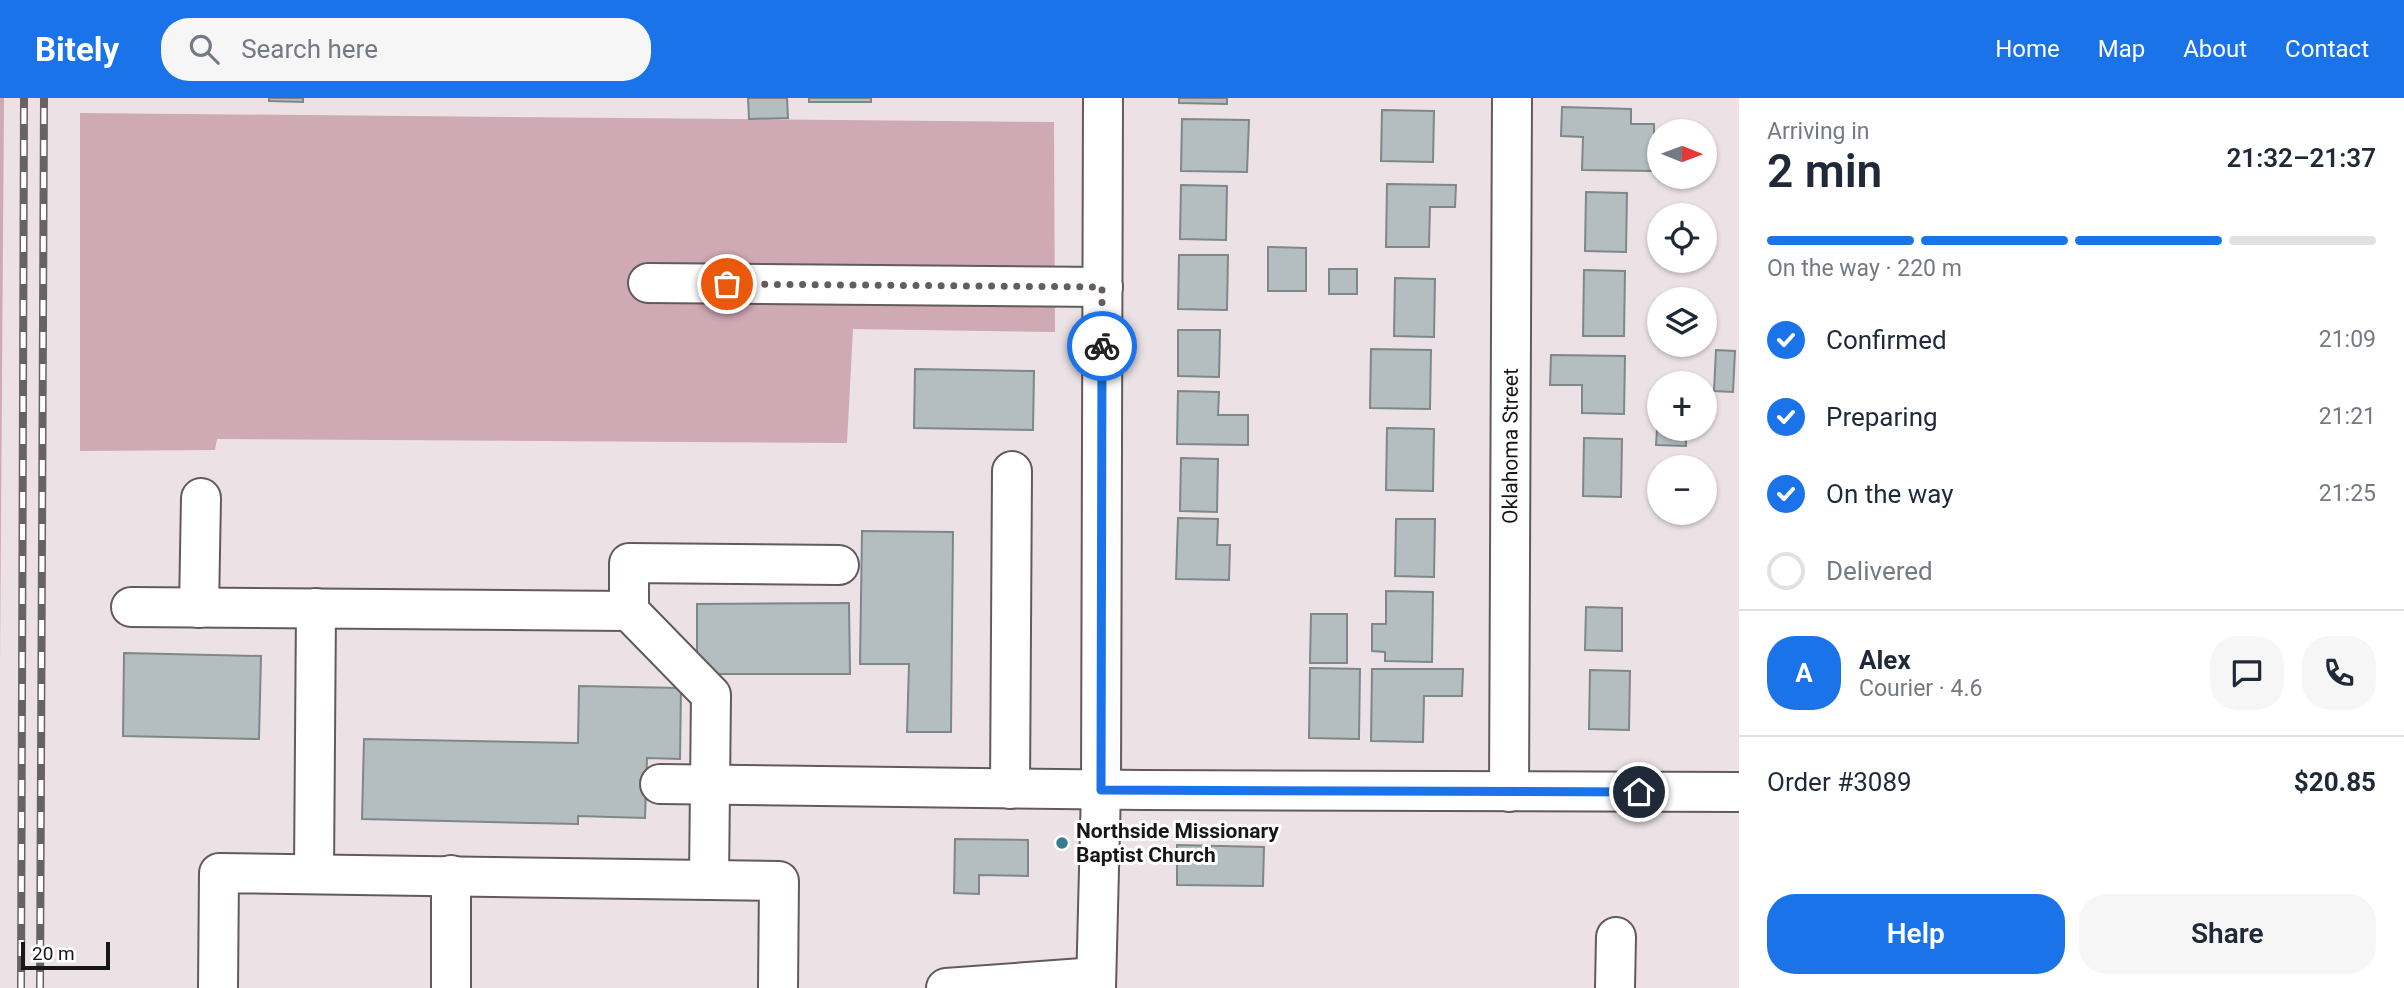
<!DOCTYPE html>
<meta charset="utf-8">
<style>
body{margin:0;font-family:Roboto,sans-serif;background:#f6f6f7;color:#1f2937;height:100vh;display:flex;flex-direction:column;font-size:26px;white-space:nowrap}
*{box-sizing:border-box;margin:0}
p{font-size:23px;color:#747a83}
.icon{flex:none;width:38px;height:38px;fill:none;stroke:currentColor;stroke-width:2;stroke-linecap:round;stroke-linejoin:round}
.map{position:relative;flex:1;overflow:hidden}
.side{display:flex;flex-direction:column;background:#fff;width:665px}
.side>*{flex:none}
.needle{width:46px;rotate:91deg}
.controls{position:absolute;left:1647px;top:21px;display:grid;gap:14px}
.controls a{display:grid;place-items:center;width:70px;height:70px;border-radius:50%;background:#fff;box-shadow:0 2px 5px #0004;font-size:35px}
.scale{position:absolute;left:21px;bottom:18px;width:89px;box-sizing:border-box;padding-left:7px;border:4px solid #191617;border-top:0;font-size:19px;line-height:24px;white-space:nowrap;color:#191617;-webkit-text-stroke:5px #fff;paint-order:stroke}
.pin{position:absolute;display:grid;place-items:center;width:60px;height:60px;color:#fff;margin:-30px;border:4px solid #fff;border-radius:50%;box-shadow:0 2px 7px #0007}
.courier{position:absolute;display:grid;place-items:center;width:70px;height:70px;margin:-35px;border:5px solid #1a73e8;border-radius:50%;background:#fff;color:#222;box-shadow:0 2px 9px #0007}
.overview em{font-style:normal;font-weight:600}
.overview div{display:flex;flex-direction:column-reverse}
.overview{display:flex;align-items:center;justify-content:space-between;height:119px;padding:0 28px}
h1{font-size:46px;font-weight:600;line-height:52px}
.bar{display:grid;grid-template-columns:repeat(4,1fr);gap:10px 7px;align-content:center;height:84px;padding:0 28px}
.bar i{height:9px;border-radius:5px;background:#e0e1e3}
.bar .selected{background:#1a73e8}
.bar p{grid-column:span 4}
.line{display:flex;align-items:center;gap:18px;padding:0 28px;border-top:2px solid #e0e1e3}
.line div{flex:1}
.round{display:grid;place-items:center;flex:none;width:74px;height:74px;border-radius:28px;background:#f6f6f7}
ol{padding:0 28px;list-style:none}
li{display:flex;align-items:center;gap:21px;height:77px}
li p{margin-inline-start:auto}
li .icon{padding:7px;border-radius:50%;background:#1a73e8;color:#fff;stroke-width:4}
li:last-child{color:#747a83}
li i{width:38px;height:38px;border:4px solid #e0e1e3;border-radius:50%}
.action{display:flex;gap:14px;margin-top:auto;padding:14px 28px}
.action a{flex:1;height:80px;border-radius:28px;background:#1a73e8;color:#fff;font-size:28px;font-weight:600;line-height:80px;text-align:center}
.action a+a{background:#f6f6f7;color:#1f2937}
header{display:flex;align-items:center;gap:42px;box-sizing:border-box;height:98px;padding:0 35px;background:#1a73e8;color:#fff}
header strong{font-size:33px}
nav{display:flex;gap:38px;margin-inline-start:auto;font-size:24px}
.search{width:490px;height:63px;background:#f6f6f7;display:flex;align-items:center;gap:18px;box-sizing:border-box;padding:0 24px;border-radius:28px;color:#747a83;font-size:26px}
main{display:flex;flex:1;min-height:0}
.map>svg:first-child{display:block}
</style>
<header>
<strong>Bitely</strong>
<div class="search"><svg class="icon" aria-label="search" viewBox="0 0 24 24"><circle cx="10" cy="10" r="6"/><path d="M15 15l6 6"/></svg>Search here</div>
<nav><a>Home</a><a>Map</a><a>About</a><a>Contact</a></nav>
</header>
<main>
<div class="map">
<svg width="1739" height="890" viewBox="0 0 1739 890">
<rect width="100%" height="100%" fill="#ece2e5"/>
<g fill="#cfa9b3">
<polygon points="0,0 4,0 0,564"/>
<polygon points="80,15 1054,24 1055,234 853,231 847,345 217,341 215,352 80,353"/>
</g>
<g fill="#b4bec1" stroke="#7e878a" stroke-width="2">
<polygon points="269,0 303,0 303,4 269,3"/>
<polygon points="748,0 787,0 788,20 749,21"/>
<rect x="809" y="0" width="62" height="4"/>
<polygon points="1179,0 1227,0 1227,6 1179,5"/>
<polygon points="1562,9 1631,11 1631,26 1654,26 1654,73 1582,72 1583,39 1561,38"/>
<polygon points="1382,12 1434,13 1433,64 1381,63"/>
<polygon points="1182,21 1249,22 1247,74 1181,73"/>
<polygon points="1387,86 1456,87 1455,109 1430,109 1429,149 1386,149"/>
<polygon points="1181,87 1227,88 1226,142 1180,141"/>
<polygon points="1586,94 1627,95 1626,154 1585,153"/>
<polygon points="1268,149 1306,150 1306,193 1268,193"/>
<polygon points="1179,157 1228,157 1227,212 1178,211"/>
<rect x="1329" y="171" width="28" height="25"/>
<polygon points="1584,172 1625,173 1624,238 1583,238"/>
<polygon points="1395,180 1435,181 1434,239 1394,238"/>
<polygon points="1178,232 1220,232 1219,279 1178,278"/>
<polygon points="1371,251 1431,252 1430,311 1370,310"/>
<polygon points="1716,252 1735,253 1733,294 1714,293"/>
<polygon points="1551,257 1625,258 1624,316 1582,315 1582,287 1550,287"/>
<polygon points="915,271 1034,273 1033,332 914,330"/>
<polygon points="1178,293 1219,294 1218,317 1248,317 1248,347 1177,346"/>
<polygon points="1387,330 1434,331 1433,393 1386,392"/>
<polygon points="1657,331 1686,332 1686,348 1656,347"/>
<polygon points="1584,340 1622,341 1621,399 1583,398"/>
<polygon points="1181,360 1218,361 1217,414 1180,413"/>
<polygon points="1178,420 1218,421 1217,447 1230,447 1229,482 1176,481"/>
<polygon points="1396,421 1435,421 1434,479 1395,478"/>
<polygon points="862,433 953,434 951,634 907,634 909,566 860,566"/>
<polygon points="1386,493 1433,494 1432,564 1385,563 1385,554 1372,553 1372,526 1386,526"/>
<polygon points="849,505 850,576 712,576 697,572 697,506"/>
<polygon points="1586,509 1622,510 1622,553 1585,552"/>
<polygon points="1311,516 1347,516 1347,565 1310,565"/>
<polygon points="124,555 261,558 259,641 123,638"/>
<polygon points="1310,570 1360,571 1359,641 1309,640"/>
<polygon points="1372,571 1463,571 1462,598 1424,598 1423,644 1371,643"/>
<polygon points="1590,572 1630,573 1629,632 1589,631"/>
<polygon points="579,588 681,590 680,661 647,660 645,720 578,718 578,726 362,721 364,641 578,645"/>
<polygon points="955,741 1028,742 1028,778 979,777 979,796 954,795"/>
<polygon points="1177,747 1264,749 1263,788 1177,787"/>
</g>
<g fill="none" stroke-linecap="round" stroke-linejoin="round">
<defs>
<g id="minor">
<polyline points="648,185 1103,189"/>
<polyline points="131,509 629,513 711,597 709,782"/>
<polyline points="199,510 201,400"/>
<polyline points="629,513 629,465 839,467"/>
<polyline points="660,686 1142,692 1739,694"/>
<polyline points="1010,691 1012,373"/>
<path id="s1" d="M1509 694 1512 0"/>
<polyline points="314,775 316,510"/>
<polyline points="218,890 219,775 779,783 778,890"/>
<polyline points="451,890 451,777"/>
<polyline points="946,890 1096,879"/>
<polyline points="1096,890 1101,692 1103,0"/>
<polyline points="1615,890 1616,839"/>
</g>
</defs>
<use href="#minor" stroke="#625a5c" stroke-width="42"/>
<use href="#minor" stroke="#fff" stroke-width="38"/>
<defs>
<g id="rail">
<polyline points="21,890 24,0"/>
<polyline points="40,890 44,0"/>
</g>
</defs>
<use href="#rail" stroke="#686264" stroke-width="8"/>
<use href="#rail" stroke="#fff" stroke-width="5" stroke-dasharray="16" stroke-linecap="butt"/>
</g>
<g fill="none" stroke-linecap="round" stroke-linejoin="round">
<polyline stroke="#635d5f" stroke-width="7" stroke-dasharray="0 12.6" points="727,186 1102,189 1102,248"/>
<polyline stroke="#1a73e8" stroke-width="9" points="1102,248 1101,692 1639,694"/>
</g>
<circle fill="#3a7b8e" stroke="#fff" stroke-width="2.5" cx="1062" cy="745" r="7"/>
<g text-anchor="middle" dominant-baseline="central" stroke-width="6" stroke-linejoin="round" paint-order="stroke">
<g font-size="21" fill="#191617" stroke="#fff">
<text stroke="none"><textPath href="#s1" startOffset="346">Oklahoma Street</textPath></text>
</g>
<g font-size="21" font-weight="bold" fill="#191617" stroke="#fff" text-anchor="start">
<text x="1076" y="733">Northside Missionary<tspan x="1076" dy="24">Baptist Church</tspan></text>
</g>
</g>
</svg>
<div class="controls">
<a><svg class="needle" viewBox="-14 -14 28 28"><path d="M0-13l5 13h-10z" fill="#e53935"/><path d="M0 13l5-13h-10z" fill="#747a83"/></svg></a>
<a><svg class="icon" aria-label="locate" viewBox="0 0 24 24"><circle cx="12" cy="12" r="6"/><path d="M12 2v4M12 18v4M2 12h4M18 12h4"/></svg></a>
<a><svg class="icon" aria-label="layers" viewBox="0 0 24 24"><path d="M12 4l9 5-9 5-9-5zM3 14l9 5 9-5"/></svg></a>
<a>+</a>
<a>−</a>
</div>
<div class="scale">20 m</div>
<div class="pin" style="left:727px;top:186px;background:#ea580c"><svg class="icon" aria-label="bag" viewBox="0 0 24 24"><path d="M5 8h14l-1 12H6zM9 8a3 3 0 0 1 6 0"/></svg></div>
<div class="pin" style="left:1639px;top:694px;background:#1f2937"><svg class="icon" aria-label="home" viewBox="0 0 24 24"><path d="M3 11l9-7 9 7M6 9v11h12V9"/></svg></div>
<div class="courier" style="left:1102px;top:248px"><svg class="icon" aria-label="bike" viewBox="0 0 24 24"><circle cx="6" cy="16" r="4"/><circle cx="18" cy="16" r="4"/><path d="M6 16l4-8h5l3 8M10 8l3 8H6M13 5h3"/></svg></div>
</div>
<section class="side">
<div class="overview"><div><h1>2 min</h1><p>Arriving in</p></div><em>21:32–21:37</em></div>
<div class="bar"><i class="selected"></i><i class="selected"></i><i class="selected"></i><i></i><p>On the way · 220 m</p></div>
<ol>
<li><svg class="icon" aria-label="check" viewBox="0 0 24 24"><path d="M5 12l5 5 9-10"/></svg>Confirmed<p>21:09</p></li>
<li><svg class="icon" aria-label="check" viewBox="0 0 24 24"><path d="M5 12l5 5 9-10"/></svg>Preparing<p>21:21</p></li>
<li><svg class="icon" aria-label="check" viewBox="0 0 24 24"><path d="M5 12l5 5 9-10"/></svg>On the way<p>21:25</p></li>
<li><i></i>Delivered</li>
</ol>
<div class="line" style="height:126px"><b class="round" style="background:#1a73e8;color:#fff">A</b><div><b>Alex</b><p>Courier · 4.6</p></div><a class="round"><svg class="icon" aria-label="chat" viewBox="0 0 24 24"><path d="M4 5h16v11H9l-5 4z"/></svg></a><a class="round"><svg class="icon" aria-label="phone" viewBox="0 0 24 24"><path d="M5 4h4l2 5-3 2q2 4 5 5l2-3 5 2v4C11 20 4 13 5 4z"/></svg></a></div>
<div class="line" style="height:91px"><div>Order #3089</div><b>$20.85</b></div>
<div class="action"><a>Help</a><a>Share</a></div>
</section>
</main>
